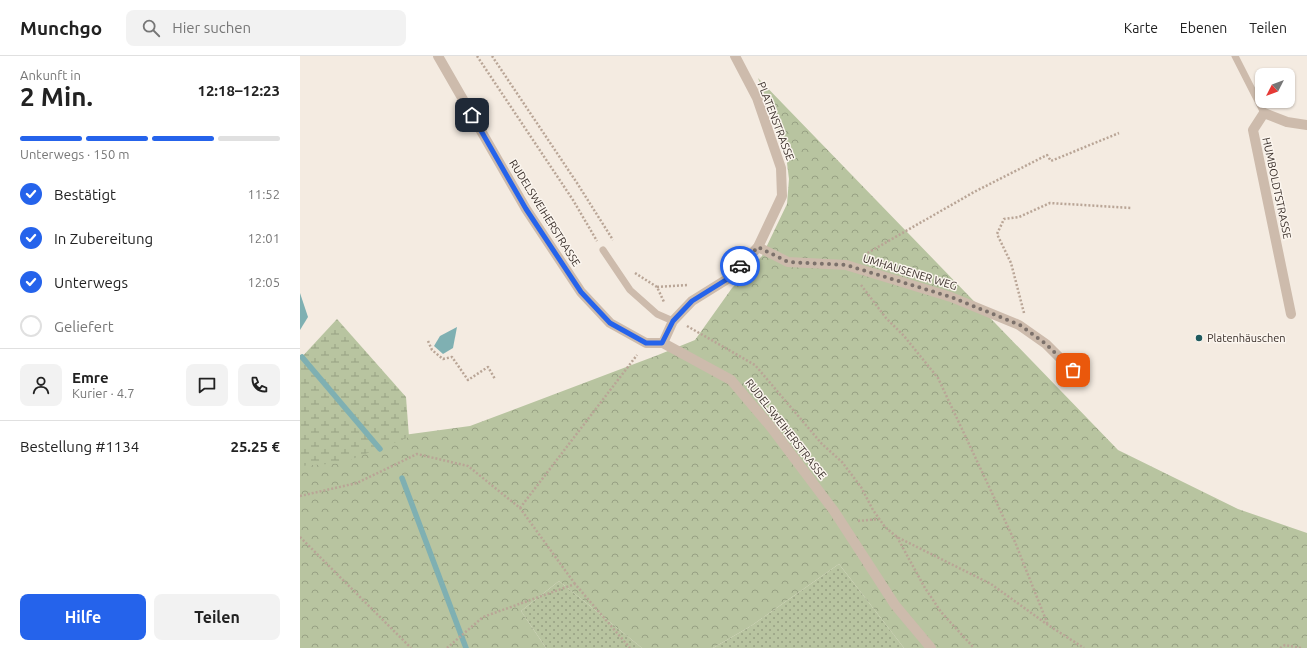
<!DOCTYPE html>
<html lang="de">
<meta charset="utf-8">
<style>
body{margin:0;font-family:Ubuntu,sans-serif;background:#f2f2f2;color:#222;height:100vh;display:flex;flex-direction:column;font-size:15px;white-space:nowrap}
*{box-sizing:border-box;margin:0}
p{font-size:13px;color:#767676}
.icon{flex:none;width:22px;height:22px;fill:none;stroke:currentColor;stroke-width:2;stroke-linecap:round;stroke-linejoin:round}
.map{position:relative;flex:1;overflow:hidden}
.sheet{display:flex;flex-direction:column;background:#fff;width:300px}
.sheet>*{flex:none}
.needle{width:26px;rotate:228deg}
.tools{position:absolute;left:955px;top:12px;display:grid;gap:8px}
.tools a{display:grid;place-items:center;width:40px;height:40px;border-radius:8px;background:#fff;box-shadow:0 1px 3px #0004;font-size:20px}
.pin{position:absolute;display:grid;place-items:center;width:34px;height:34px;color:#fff;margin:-17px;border-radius:8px;box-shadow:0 2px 6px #0006}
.courier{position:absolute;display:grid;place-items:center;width:40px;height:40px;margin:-20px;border:3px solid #2563eb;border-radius:50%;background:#fff;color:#222;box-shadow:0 1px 5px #0007}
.overview em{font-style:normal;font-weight:700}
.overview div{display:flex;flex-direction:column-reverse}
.overview{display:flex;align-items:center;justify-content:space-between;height:68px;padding:0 20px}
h1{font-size:26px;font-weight:700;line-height:30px}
.bar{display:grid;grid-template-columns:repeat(4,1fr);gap:6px 4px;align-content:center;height:48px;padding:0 20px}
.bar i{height:5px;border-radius:3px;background:#e0e0e0}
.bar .on{background:#2563eb}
.bar p{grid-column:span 4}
.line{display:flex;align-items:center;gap:10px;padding:0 20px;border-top:1px solid #e0e0e0}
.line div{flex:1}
.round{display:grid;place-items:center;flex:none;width:42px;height:42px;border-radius:8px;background:#f2f2f2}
ol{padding:0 20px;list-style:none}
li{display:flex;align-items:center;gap:12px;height:44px}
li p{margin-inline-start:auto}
li .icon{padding:4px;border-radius:50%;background:#2563eb;color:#fff;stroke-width:4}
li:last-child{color:#767676}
li i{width:22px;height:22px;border:2px solid #e0e0e0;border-radius:50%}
.action{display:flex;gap:8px;margin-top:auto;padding:8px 20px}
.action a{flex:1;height:46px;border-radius:8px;background:#2563eb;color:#fff;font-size:16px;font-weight:700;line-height:46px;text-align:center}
.action a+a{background:#f2f2f2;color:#222}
header{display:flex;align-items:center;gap:24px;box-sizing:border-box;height:56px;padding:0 20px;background:#fff;border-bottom:1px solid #e0e0e0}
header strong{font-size:19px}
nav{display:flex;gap:22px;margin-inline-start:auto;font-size:14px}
.search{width:280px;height:36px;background:#f2f2f2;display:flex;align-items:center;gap:10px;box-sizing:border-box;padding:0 14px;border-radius:8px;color:#767676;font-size:15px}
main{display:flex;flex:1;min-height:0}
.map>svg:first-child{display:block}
</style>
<header>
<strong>Munchgo</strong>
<div class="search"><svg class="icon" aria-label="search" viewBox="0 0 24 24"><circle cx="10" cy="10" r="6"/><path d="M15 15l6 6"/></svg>Hier suchen</div>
<nav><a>Karte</a><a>Ebenen</a><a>Teilen</a></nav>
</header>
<main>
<section class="sheet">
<div class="overview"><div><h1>2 Min.</h1><p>Ankunft in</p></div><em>12:18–12:23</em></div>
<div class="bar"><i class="on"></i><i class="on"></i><i class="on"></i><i></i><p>Unterwegs · 150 m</p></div>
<ol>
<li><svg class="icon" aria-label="check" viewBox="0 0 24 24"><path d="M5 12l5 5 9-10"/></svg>Bestätigt<p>11:52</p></li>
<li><svg class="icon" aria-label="check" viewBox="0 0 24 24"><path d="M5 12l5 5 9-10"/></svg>In Zubereitung<p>12:01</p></li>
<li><svg class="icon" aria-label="check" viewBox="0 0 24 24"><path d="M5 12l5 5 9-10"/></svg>Unterwegs<p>12:05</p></li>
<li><i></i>Geliefert</li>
</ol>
<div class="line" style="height:72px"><a class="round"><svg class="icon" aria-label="person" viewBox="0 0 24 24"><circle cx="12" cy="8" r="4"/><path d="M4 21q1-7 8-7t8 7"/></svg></a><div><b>Emre</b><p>Kurier · 4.7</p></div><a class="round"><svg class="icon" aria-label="chat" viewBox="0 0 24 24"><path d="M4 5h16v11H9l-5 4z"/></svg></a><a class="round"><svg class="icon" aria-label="phone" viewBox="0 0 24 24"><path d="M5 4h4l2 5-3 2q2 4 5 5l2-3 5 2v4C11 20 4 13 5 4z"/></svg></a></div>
<div class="line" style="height:52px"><div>Bestellung #1134</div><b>25.25 €</b></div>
<div class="action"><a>Hilfe</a><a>Teilen</a></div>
</section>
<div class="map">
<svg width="1007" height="592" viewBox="0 0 1007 592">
<defs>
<pattern id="grass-dots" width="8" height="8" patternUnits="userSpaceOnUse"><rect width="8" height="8" fill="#b8c4a0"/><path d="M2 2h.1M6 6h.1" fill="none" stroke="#97a083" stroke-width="1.8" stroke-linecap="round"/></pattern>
<pattern id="forest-crowns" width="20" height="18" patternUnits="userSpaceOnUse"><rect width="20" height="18" fill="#b8c4a0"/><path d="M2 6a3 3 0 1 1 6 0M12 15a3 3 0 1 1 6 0" fill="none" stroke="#97a083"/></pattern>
<pattern id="wetland-marsh" width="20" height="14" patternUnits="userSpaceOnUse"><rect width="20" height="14" fill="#b8c4a0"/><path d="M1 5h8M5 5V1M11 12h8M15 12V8" fill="none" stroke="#97a083"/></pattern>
</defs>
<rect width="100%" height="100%" fill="#f4ebe1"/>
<g fill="url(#grass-dots)">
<polygon points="539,508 604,592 413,592 451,570"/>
<polygon points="259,525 342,592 246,592 221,555"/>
</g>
<polygon fill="url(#forest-crowns)" points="458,22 818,394 938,453 1007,477 1007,592 604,592 539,508 451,570 413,592 342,592 259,525 221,555 246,592 0,592 0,393 170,370 358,299 395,284 432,232 462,200 487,148 489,123 485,91"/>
<polygon fill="url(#wetland-marsh)" points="37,263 106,341 109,381 42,407 0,410 0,303"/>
<g fill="#7fb0b2">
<polygon points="0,237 8,261 0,274"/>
<polygon points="157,271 153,292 143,298 134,290 140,280"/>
</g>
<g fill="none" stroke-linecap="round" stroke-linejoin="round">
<g stroke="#7fb0b2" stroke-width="5.5">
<polyline points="2,301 80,393"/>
<polyline points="102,422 166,592"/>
</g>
<g stroke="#b9a596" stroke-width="2.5" stroke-dasharray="2 2" stroke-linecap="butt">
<polyline points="177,0 273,144 297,185"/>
<polyline points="192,0 277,127 313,184"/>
<polyline points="564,199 674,136 747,99 751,105 819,77"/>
<polyline points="335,217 357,231 364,246"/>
<polyline points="561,229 586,262 604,280 638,322 715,486 748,569"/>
<polyline points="357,231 388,229"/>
<polyline points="724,257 711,207 697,178 704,163 719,161 750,147 832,152"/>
<polyline points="387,270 455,309 522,388 542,406 561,431 573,454 585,471 597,481 691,528 748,569 784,592"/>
<polyline points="128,285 132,294 143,303 152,301 168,324 188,311 195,323"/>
<polyline points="0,440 57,427 117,398 168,410 220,452 275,528"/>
<polyline points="220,452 337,299"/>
<polyline points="558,465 579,463"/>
<polyline points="0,481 111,592"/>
<polyline points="597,481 625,532 641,556 674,592"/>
<polyline points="147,592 183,561 275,528 330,592"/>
<polyline points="980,592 985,589 1001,592"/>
</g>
<g stroke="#cdbbac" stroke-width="7">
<polyline points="935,0 964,57"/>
<polyline points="303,194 330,234 357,258 373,265"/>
</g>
<g stroke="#cdbbac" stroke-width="10">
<polyline points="138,0 226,153 281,236 310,267 346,287 363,287 431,324 470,370 534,455 595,549 631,592"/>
<polyline points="458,191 488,206 546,209 651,241 719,269 746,288 781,323"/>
<polyline points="991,258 953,74 964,57 987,66 1007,69"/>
<polyline points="363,287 373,265 392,245 429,222 458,191 482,140 481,112 457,42 435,0"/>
</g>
</g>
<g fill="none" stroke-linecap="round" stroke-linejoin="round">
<polyline stroke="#7c716b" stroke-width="4" stroke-dasharray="0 7.2" points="440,210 458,191 488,206 546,209 651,241 720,269 746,288 773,314"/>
<polyline stroke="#2563eb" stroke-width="5" points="172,59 226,153 281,236 310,267 346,287 362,287 373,265 392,245 429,222 440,210"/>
</g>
<circle fill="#1f5a5e" stroke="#fbf5ee" stroke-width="1.5" cx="899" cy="282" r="4"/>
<g text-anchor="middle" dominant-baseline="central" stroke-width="3" stroke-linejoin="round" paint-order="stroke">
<g font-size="11" fill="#3b302b" stroke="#fbf5ee">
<text transform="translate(476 65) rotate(69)">PLATENSTRASSE</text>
<text transform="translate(977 132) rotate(78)">HUMBOLDTSTRASSE</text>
<text transform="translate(245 157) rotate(58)">RUDELSWEIHERSTRASSE</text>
<text transform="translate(610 216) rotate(17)">UMHAUSENER WEG</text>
<text transform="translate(486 373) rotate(52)">RUDELSWEIHERSTRASSE</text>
</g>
<g font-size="11" fill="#3b302b" stroke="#fbf5ee" text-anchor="start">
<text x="907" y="282">Platenhäuschen</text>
</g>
</g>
</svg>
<div class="tools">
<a><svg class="needle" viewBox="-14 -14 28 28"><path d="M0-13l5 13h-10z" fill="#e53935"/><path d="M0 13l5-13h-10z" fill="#767676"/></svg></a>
</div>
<div class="pin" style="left:773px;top:314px;background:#ea580c"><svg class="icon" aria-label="bag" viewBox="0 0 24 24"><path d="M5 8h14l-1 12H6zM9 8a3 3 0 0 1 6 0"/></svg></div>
<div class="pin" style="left:172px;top:59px;background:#1f2937"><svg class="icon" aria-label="home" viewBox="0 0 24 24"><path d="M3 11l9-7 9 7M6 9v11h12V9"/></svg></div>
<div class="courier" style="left:440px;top:210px"><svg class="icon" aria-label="car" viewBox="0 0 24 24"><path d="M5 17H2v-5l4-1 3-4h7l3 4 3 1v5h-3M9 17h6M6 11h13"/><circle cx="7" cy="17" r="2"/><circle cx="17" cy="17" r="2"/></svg></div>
</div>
</main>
